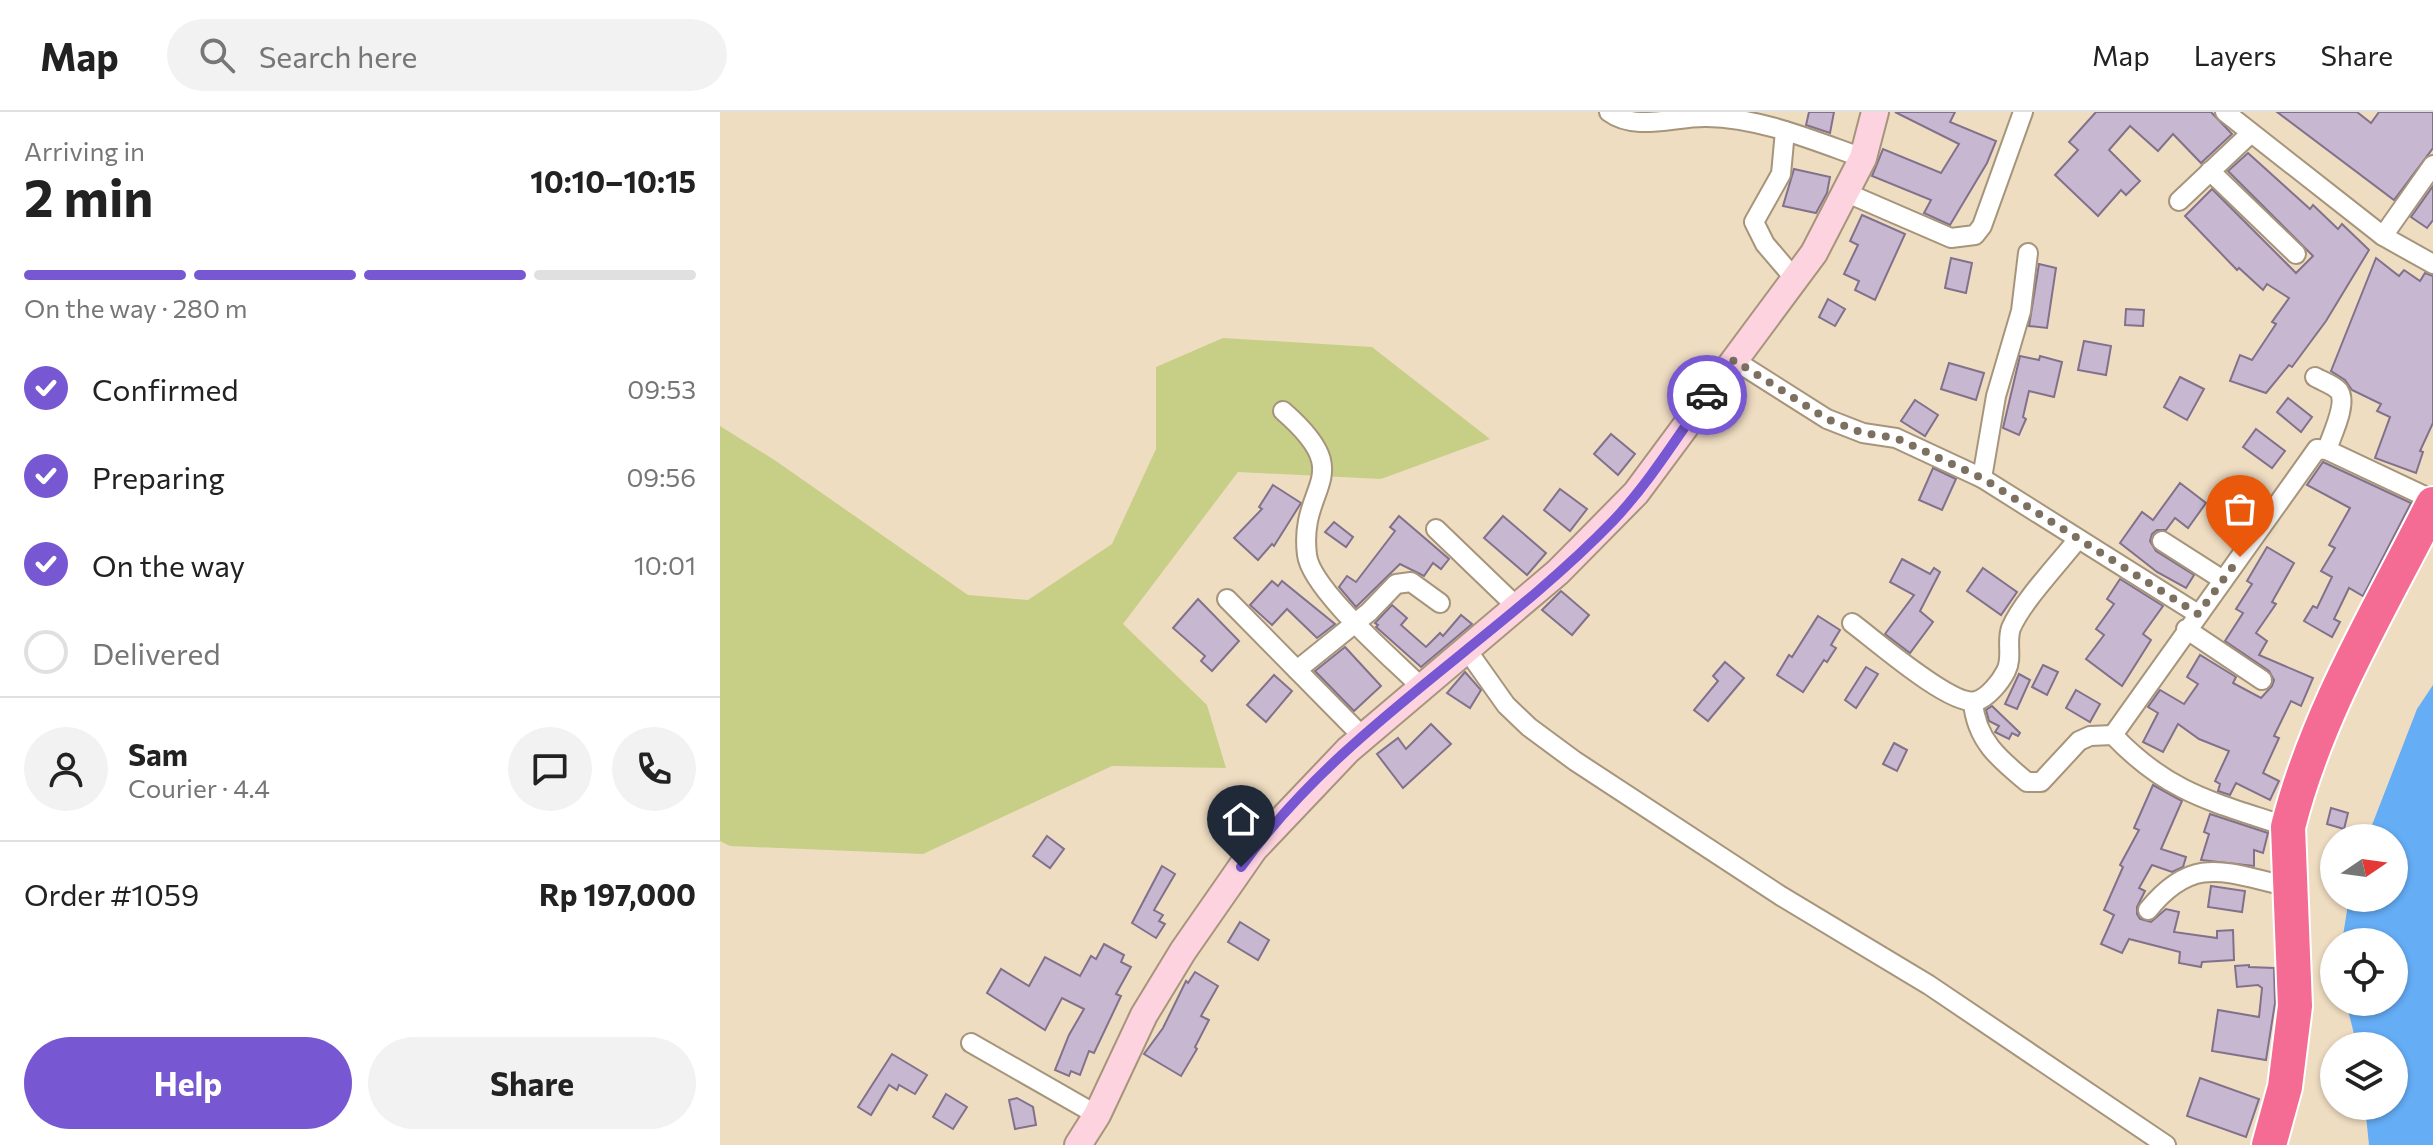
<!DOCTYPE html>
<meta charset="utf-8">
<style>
body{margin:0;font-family:Commissioner,sans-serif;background:#f2f2f2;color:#222;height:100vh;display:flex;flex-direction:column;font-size:30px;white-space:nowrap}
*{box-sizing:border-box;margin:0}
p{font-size:26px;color:#767676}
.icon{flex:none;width:44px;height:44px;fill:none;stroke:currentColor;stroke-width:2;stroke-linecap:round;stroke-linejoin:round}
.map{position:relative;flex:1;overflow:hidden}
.details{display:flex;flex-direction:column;background:#fff;width:720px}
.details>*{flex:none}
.needle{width:52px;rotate:77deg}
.buttons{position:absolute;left:1600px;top:712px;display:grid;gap:16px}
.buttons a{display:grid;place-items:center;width:88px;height:88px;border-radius:50%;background:#fff;box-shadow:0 2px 6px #0004;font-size:40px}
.pin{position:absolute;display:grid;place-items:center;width:68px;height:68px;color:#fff;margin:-82px -34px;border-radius:50% 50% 50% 0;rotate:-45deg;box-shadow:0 0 8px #0007}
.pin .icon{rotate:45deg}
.courier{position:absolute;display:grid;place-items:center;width:80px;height:80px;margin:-40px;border:6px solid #7758d2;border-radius:50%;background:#fff;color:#222;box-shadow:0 2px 10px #0007}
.headline em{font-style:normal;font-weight:700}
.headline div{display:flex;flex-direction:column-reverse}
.headline{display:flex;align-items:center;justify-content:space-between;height:136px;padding:0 24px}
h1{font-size:52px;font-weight:700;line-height:60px}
.bar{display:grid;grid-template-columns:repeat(4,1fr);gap:12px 8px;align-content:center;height:96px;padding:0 24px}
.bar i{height:10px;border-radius:6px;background:#e0e0e0}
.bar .on{background:#7758d2}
.bar p{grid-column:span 4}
.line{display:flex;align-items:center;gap:20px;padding:0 24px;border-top:2px solid #e0e0e0}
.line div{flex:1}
.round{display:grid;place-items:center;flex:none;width:84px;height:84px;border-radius:42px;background:#f2f2f2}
ol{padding:0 24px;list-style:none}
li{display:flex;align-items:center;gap:24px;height:88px}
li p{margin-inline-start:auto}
li .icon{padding:8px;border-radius:50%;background:#7758d2;color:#fff;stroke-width:4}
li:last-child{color:#767676}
li i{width:44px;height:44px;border:4px solid #e0e0e0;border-radius:50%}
.primary-button{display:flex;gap:16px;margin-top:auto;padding:16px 24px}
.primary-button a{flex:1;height:92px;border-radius:48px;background:#7758d2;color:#fff;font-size:32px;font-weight:700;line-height:92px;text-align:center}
.primary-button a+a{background:#f2f2f2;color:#222}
header{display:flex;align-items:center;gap:48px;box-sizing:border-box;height:112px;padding:0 40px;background:#fff;border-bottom:2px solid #e0e0e0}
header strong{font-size:38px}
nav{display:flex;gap:44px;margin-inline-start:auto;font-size:28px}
.search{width:560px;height:72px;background:#f2f2f2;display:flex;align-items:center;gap:20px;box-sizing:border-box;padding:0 28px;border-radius:44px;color:#767676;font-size:30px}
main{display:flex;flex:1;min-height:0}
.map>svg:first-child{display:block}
</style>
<header>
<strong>Map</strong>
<div class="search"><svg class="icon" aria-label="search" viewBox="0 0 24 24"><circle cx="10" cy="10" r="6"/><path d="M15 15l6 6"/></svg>Search here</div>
<nav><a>Map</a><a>Layers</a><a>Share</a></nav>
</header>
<main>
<section class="details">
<div class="headline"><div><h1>2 min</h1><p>Arriving in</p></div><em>10:10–10:15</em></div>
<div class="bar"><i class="on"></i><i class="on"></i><i class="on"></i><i></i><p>On the way · 280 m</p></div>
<ol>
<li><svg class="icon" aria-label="check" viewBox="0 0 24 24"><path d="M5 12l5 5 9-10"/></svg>Confirmed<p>09:53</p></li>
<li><svg class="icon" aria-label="check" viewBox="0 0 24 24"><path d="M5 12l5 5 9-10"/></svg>Preparing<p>09:56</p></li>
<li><svg class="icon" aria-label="check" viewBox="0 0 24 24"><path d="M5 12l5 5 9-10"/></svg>On the way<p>10:01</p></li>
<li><i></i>Delivered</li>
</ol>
<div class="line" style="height:144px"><a class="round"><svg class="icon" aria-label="person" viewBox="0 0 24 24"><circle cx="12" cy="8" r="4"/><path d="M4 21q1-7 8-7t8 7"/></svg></a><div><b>Sam</b><p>Courier · 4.4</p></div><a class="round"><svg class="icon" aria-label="chat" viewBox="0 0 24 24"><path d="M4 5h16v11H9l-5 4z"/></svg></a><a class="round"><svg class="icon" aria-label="phone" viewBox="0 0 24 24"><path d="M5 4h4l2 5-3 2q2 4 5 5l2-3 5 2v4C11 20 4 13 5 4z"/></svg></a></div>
<div class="line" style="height:104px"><div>Order #1059</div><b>Rp 197,000</b></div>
<div class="primary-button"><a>Help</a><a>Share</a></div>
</section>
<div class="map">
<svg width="1713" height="1033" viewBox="0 0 1713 1033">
<rect width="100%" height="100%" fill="#efddc2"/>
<polygon fill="#c7cf87" points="503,226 652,235 770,327 661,367 518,360 403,512 487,593 506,656 392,654 203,742 10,734 0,729 0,314 53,347 248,483 308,488 392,432 436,337 436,255"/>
<polygon fill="#65adf5" points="1713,573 1713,1033 1649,1033 1645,994 1674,994 1674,934 1637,934 1626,890 1674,890 1674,830 1622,830 1629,786 1674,786 1674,726 1647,726 1697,597"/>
<g fill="#c8b7d1" stroke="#82718a" stroke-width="2">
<polygon points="1089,0 1114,0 1110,21 1086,13"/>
<polygon points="1175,0 1235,0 1230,10 1276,29 1267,51 1230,113 1204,101 1211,88 1152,64 1163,37 1221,61 1239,32"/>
<polygon points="1376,0 1491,0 1512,22 1481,51 1453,22 1438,39 1410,14 1389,38 1420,69 1406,83 1401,78 1378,104 1335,63 1358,38 1349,30"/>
<polygon points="1557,0 1637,0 1651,11 1659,0 1713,0 1713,36 1674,88"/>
<polygon points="1528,41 1590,97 1593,93 1618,117 1622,112 1649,138 1606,209 1572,255 1569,253 1546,281 1510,269 1520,243 1532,248 1556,212 1552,210 1569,186 1547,172 1543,178 1519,156 1517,158 1465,104 1492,77 1576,161 1593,144 1508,59"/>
<polygon points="1074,57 1110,65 1107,81 1096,101 1063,94"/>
<polygon points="1713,74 1713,108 1707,116 1691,105"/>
<polygon points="1142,103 1185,122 1155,188 1135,178 1139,169 1124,162 1138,133 1130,129"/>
<polygon points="1231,146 1252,151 1246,181 1225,176"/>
<polygon points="1656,146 1679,164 1684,158 1700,169 1705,161 1713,164 1713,311 1700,339 1703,340 1696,361 1655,346 1670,305 1657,299 1661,292 1632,278 1625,268 1611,259"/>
<polygon points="1319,152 1336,156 1327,216 1309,214"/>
<polygon points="1108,187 1125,197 1115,214 1099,205"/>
<polygon points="1406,197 1424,198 1423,214 1405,213"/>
<polygon points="1364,229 1391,234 1386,263 1358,258"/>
<polygon points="1300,244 1319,248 1320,244 1342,250 1334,285 1309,279 1303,305 1306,307 1299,323 1283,316"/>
<polygon points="1229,251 1264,261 1256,288 1221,277"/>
<polygon points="1460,265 1484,277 1467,308 1444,295"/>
<polygon points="1568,286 1592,305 1581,320 1557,300"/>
<polygon points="1195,288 1218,303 1205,324 1181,309"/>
<polygon points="1536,317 1565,339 1552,356 1523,335"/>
<polygon points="891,322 915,342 898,363 874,342"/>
<polygon points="1603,350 1691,391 1643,484 1629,476 1614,507 1620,510 1612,525 1584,509 1593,494 1597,496 1612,465 1601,459 1615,436 1609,433 1630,396 1587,373"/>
<polygon points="1213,356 1236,367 1222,398 1199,388"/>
<polygon points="1460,371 1486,391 1468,416 1455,406 1446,418 1437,418 1432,422 1430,429 1436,439 1474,463 1466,476 1437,460 1400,431 1422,400 1433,408"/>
<polygon points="553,373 581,391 554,434 552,432 538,448 514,426 542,397 539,395"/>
<polygon points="840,377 867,397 850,419 824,398"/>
<polygon points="679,404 729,447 721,457 713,451 704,464 680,452 636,495 619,475 627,464 636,470 675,419 670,415"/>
<polygon points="783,404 826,441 807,463 764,426"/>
<polygon points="614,410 633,425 626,435 605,420"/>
<polygon points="1547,435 1574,451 1552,490 1556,492 1536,521 1547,529 1539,543 1593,566 1581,594 1571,589 1554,624 1559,626 1543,661 1559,669 1550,688 1516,671 1510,683 1498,679 1500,672 1495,669 1509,639 1479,627 1458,612 1443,640 1423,630 1438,601 1428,595 1440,578 1464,592 1478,572 1467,565 1480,543 1516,565 1513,571 1541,586 1552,574 1554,568 1549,559 1505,529 1523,501 1516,497 1532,472 1527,469"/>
<polygon points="1182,447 1210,462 1214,456 1220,460 1200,499 1213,510 1190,541 1165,522 1194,483 1170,470"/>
<polygon points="1263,456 1297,480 1281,503 1247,479"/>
<polygon points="1400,467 1443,494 1423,522 1431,528 1402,574 1366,547 1384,523 1376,517 1394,492 1387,487"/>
<polygon points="552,469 558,474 562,469 615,512 597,526 567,497 552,513 530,493"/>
<polygon points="841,479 869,503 852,523 822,498"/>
<polygon points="478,487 519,529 492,559 481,549 485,544 453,516"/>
<polygon points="672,493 687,506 681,513 706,535 720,521 723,524 741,503 752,512 701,555 656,515 658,513 655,511"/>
<polygon points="1098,504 1120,518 1111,533 1116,536 1107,550 1104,548 1083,580 1057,563 1069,543 1072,545"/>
<polygon points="625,535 661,574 634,599 595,559"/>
<polygon points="1005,550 1024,566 988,609 974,598 998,569 993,564"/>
<polygon points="1323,553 1338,560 1327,583 1312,575"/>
<polygon points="1146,555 1158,562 1136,596 1125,588"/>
<polygon points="745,560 761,578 750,596 727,581"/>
<polygon points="1299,562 1310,568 1297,597 1285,592"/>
<polygon points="554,563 572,579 546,610 527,593"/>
<polygon points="1356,578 1380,592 1370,610 1346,596"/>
<polygon points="1272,594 1300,621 1298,624 1292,621 1289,627 1275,620 1279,614 1269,609 1266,598"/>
<polygon points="711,612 731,632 683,676 657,642 678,626 686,637"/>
<polygon points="1174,631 1187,638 1177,659 1163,652"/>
<polygon points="1433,673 1462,689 1441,737 1466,745 1463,755 1452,760 1432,753 1419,776 1425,779 1417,795 1417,802 1420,807 1431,810 1446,797 1459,800 1454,820 1497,826 1497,819 1513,818 1514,848 1482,850 1481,855 1459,851 1460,840 1409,827 1402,841 1381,832 1394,803 1384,798 1403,755 1400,753 1419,718 1414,716"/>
<polygon points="1611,696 1628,701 1624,717 1607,712"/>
<polygon points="1490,702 1548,721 1543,741 1534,738 1534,754 1481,748 1489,722 1484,720"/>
<polygon points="327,724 344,737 330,756 313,744"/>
<polygon points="442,754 455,762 434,798 443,803 439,809 445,812 436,826 412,811"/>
<polygon points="1491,774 1525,779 1522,800 1488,795"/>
<polygon points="520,810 549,828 538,848 508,830"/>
<polygon points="384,832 404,843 401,850 411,855 396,882 401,884 374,941 369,939 360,963 351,959 349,964 335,958 349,923 364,897 342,886 325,918 267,881 281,857 309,874 325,845 360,864 371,844 376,847"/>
<polygon points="1529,853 1529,855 1554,856 1555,891 1546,948 1492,939 1498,898 1539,905 1542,876 1538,873 1517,875 1515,854"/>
<polygon points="475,860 498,874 481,904 489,908 475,935 477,937 461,964 424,942 443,916 466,869 468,871"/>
<polygon points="172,942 207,963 195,982 179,973 177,978 169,973 151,1003 138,995"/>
<polygon points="1480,966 1539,987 1526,1025 1467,1004"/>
<polygon points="226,982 247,995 233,1017 213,1005"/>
<polygon points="297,986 313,995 316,1013 295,1017 289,988"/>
</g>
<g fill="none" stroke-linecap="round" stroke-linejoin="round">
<defs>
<g id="street">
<path d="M889 0C916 20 955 4 987 5 1041 6 1092 28 1143 46"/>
<polyline points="1505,0 1663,124 1713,152"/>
<polyline points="1065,19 1061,62 1034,110 1045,132 1075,167"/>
<polyline points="1490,59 1576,142"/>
<polyline points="1127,81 1231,126 1255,123 1262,114 1303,0"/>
<polyline points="1459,89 1530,22"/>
<polyline points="1663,124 1713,53"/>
<polyline points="1014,248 1107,307 1143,321 1176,326 1262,366 1478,502"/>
<path d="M1595 265C1602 269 1614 273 1619 279 1628 292 1611 324 1607 338"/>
<path d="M563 299C640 366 578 371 587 443 591 477 674 548 700 574"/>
<polyline points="1262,366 1276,284 1301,199 1308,141"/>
<polyline points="716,417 797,495"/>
<polyline points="1442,429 1503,468"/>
<polyline points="507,487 643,625"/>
<path d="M1132 511C1154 527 1231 595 1256 589 1268 586 1281 569 1286 559 1293 546 1286 530 1291 516 1302 490 1339 451 1358 427"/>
<polyline points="1466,517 1542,568"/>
<polyline points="747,538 786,593 809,615 855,649 1061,784 1209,873 1446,1033"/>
<polyline points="577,558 649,500 676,472 691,470 720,491"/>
<path d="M1253 590C1256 628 1279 647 1307 670H1321L1359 629 1370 624 1393 623"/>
<path d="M1568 715C1494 690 1449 682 1393 623L1597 337 1607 338 1713 388"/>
<path d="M1428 798C1475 740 1508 762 1571 775"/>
<polyline points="251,931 377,1003"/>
</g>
<polyline id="secondary" points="358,1033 377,1003 424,903 463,839 534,737 628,638 838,460 916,381 1094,141 1143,46 1155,0"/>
<path id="highway" d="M1549 1033 1565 975 1575 894 1568 715C1597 600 1660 497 1713 392"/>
</defs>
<use href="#street" stroke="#a6957b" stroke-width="22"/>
<use href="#secondary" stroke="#a6957b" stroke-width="30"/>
<use href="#highway" stroke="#fff" stroke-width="38"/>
<use href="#street" stroke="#fff" stroke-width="18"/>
<use href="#secondary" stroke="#fcd3df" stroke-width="26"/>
<use href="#highway" stroke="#f46c94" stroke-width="34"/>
</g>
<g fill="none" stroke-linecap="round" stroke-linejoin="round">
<polyline stroke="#7c7160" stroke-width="8" stroke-dasharray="0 14.4" points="987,283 1014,248 1107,307 1143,321 1176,326 1262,366 1478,502 1520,445"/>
<path stroke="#7758d2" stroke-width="10" d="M521 755C620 616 775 531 893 409 929 371 957 325 987 283"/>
</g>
</svg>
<div class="buttons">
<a><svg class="needle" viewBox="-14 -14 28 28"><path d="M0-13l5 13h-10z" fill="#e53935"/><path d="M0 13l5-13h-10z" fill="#767676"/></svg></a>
<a><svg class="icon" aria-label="locate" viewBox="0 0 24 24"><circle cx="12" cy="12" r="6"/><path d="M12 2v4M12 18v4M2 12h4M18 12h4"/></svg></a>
<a><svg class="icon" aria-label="layers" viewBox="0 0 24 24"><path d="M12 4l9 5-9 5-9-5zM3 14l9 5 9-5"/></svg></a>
</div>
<div class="pin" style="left:1520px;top:445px;background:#ea580c"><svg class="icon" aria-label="bag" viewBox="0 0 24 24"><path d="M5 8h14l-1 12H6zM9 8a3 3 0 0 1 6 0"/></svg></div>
<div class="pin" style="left:521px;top:755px;background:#1f2937"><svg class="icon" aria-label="home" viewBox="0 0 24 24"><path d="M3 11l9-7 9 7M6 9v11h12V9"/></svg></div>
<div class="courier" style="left:987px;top:283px"><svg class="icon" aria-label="car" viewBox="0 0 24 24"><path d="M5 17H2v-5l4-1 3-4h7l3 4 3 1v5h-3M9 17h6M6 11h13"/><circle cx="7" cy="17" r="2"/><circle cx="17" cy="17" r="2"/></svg></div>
</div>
</main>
